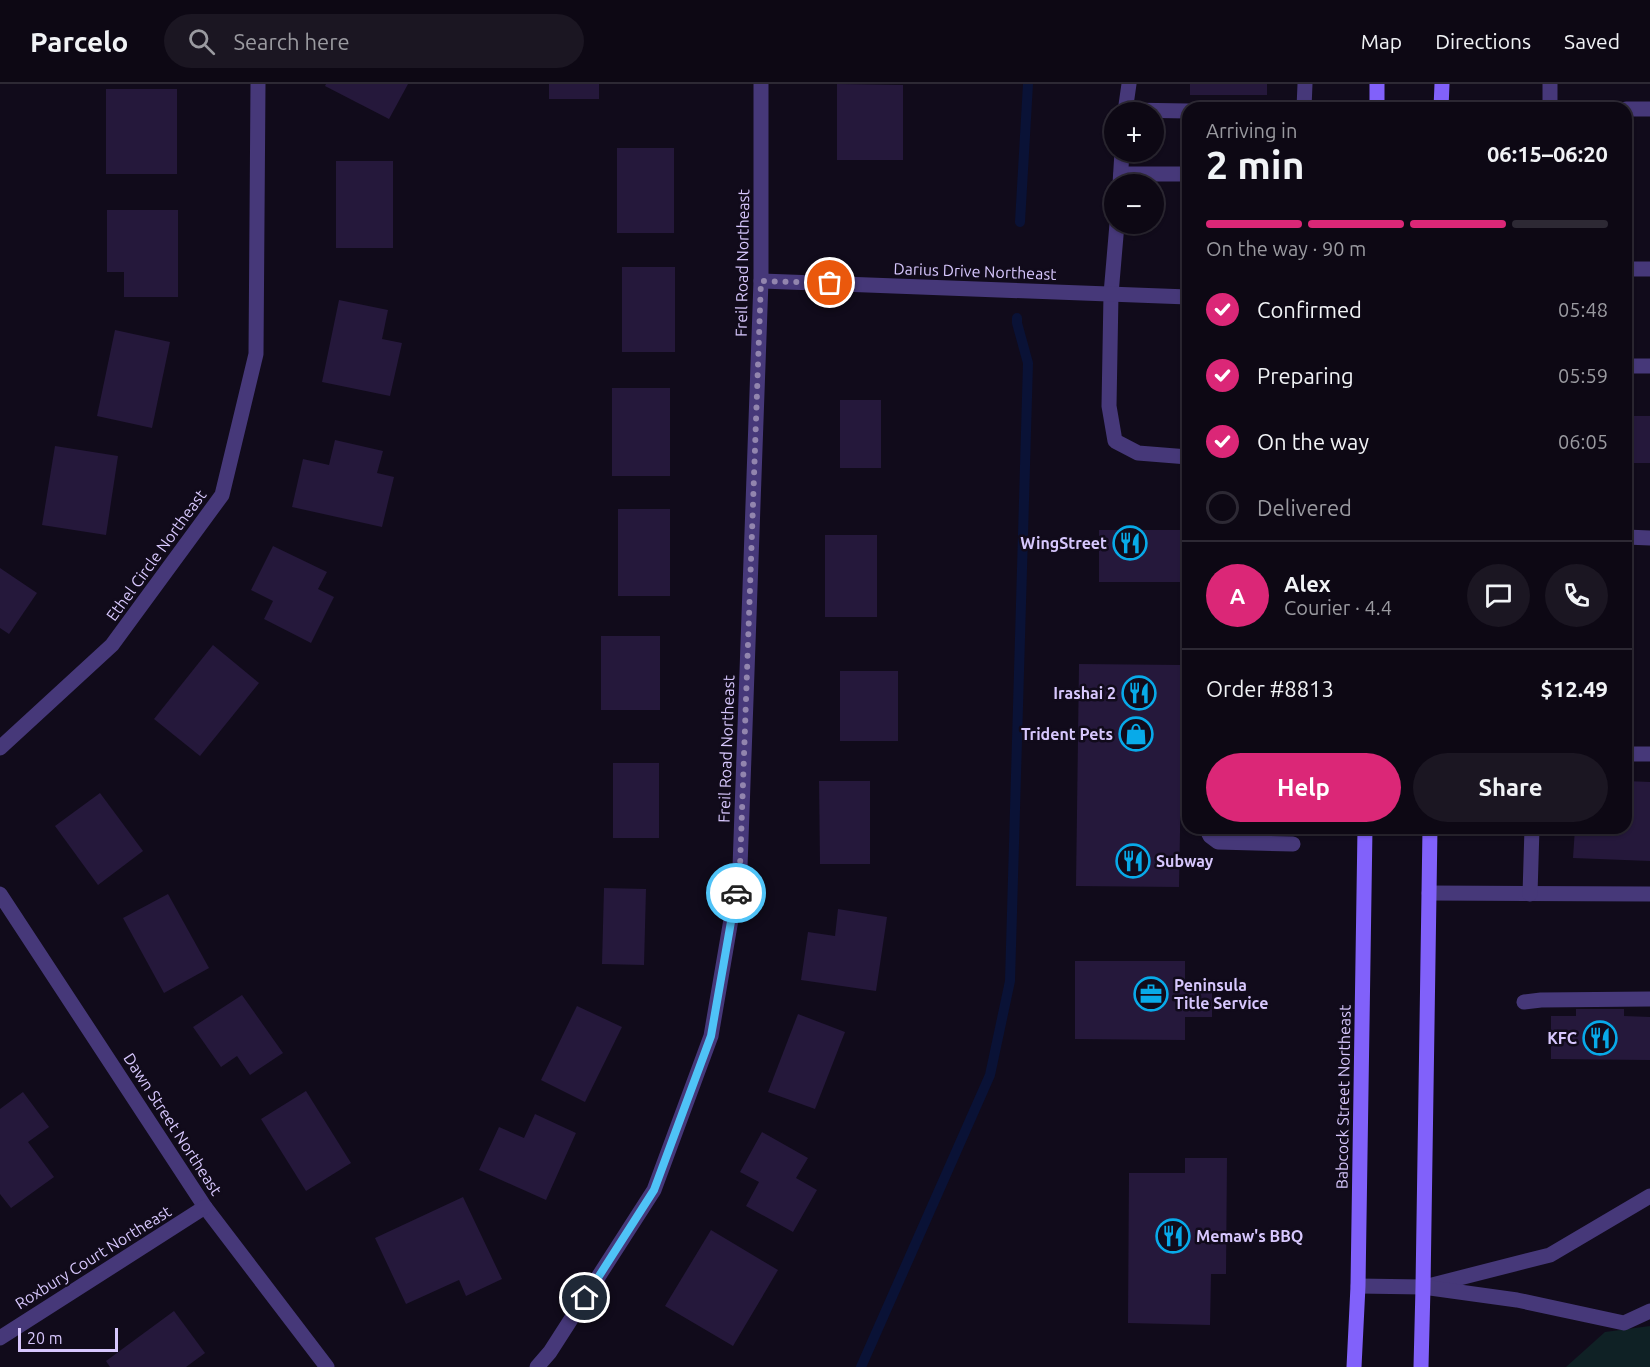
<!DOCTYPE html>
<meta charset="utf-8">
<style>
body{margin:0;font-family:Ubuntu,sans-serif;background:#1b1622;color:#f1f3f6;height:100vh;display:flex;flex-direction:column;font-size:22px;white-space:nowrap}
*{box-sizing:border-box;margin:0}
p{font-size:20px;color:#9a9aa0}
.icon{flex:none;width:33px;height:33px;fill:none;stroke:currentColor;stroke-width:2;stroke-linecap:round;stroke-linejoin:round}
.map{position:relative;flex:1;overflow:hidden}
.drawer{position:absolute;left:1182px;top:18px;width:450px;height:732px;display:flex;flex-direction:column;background:#0d0814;border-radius:18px;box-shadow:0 2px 4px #0004,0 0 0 2px #2d2934}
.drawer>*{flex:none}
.fabs{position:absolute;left:1104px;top:18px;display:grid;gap:12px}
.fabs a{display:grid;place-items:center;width:60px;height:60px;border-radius:50%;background:#0d0814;box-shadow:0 2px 4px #0004,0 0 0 2px #2d2934;font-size:30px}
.scale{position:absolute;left:18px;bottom:15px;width:100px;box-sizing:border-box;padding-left:6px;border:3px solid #d7c7fd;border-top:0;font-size:16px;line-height:21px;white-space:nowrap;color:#d7c7fd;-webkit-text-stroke:4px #110b1b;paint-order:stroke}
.pin{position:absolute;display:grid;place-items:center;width:51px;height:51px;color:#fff;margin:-26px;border:3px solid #fff;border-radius:50%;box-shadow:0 2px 6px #0007}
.courier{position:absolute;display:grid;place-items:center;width:60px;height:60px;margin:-30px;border:4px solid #4fc3f7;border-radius:50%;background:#fff;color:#222;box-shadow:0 2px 8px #0007}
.headline em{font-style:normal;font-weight:700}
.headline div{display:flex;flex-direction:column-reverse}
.headline{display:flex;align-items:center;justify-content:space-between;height:102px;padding:0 24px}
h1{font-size:39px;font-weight:700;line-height:45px}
.bar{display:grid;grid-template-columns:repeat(4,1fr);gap:9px 6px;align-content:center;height:72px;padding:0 24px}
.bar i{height:8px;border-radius:4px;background:#2d2934}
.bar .active{background:#db2777}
.bar p{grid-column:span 4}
.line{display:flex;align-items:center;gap:15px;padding:0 24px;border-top:2px solid #2d2934}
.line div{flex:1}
.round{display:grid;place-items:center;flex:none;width:63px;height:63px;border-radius:32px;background:#1b1622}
ol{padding:0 24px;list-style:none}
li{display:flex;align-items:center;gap:18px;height:66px}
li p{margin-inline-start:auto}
li .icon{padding:6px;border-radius:50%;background:#db2777;color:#fff;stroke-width:4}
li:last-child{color:#9a9aa0}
li i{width:33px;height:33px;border:3px solid #2d2934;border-radius:50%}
.action{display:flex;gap:12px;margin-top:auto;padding:12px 24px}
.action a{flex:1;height:69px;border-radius:36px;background:#db2777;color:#fff;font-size:24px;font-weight:700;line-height:69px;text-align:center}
.action a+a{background:#1b1622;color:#f1f3f6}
header{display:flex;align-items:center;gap:36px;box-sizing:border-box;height:84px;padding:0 30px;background:#0d0814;border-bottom:2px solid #2d2934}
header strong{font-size:28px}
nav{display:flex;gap:33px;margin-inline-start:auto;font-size:21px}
.search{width:420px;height:54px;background:#1b1622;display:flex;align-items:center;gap:15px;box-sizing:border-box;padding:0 21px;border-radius:33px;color:#9a9aa0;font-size:22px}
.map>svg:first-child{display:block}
</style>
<header>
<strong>Parcelo</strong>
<div class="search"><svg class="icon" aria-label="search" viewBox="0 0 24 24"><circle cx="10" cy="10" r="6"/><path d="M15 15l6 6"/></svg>Search here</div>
<nav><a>Map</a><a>Directions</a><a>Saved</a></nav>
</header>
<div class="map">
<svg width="1650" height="1283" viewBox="0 0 1650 1283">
<rect width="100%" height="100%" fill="#110b1b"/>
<polygon fill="#0f2125" points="1650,1242 1650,1283 1566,1283 1605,1248"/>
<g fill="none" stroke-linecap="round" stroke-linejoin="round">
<g stroke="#0a1236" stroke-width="10">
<polyline points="1020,138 1028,0"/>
<polyline points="861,1283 990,991 1010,897 1028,279 1017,239 1017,234"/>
</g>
</g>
<g fill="#25183b">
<polygon points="326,0 408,0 389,35 325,2"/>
<rect x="549" y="0" width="50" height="15"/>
<polygon points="837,0 903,1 903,76 837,76"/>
<rect x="1190" y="0" width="77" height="11"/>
<rect x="106" y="5" width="71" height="85"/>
<rect x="617" y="64" width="57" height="85"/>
<rect x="336" y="77" width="57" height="87"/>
<polygon points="107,126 178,126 178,213 124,213 124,188 107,188"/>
<rect x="622" y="183" width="53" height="85"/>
<polygon points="339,216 388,226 382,255 402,259 390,312 322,298"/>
<polygon points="115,246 170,258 152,344 97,332"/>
<rect x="612" y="304" width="58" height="88"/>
<rect x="840" y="316" width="41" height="68"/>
<polygon points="1628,332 1650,332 1650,379 1626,379 1626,338 1628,338"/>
<polygon points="335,356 383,367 377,389 394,393 382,443 292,423 303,375 329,381"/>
<polygon points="55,362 118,372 106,451 42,441"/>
<rect x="618" y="425" width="52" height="87"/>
<rect x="1099" y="446" width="89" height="52"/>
<rect x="825" y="451" width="52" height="82"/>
<polygon points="273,462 327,488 318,505 334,513 311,559 264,535 273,517 251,506"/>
<polygon points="0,484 37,509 9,550 0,544"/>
<rect x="601" y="552" width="59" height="74"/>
<polygon points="213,561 259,599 200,672 154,635"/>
<polygon points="1079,580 1183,581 1179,803 1076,802"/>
<rect x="840" y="587" width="58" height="70"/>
<rect x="613" y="679" width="46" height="75"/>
<polygon points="819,697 870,697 870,780 820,780"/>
<polygon points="1626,697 1650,698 1650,777 1573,774 1575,744 1626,744"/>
<polygon points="100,709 143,767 98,801 55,742"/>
<polygon points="604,804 646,805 644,881 602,880"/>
<polygon points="168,810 209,884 164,909 123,834"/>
<polygon points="838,825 887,833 876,907 801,896 808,848 835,852"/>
<polygon points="1075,877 1185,877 1185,903 1212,903 1212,933 1185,933 1185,956 1075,955"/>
<polygon points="242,911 283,969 250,991 237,972 221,983 193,943"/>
<polygon points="577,922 622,943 585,1018 541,996"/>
<polygon points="1576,925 1624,925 1624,932 1650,933 1650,976 1551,975 1551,932 1576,932"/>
<polygon points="798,930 845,948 815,1025 768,1008"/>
<polygon points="306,1007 351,1079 306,1107 261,1035"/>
<polygon points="23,1008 49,1043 28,1058 54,1093 11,1124 0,1110 0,1025"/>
<polygon points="535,1030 576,1049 546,1116 479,1086 499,1043 524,1054"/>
<polygon points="762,1048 808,1074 796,1094 817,1106 793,1148 746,1122 759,1098 740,1088"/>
<polygon points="1185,1074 1227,1074 1226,1190 1211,1190 1210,1241 1128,1239 1129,1089 1185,1089"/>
<polygon points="463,1113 502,1195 466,1212 459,1196 406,1220 375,1154"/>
<polygon points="711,1146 778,1186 733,1262 665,1222"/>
<polygon points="174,1227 205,1269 186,1283 110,1283 106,1277"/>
</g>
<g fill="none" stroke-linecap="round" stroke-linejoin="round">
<g stroke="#463879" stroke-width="15">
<polyline points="1550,0 1550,24"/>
<polyline points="1304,24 1305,0"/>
<polyline points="1626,25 1650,25"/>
<polyline points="1126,26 1188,27"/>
<polyline points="1125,28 1129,0"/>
<polyline points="1121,90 1188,90"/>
<polyline points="1120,100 1122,68"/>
<polyline points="1117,140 1111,210 1109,322 1115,357 1138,369 1188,373"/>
<polyline points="1626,185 1650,185"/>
<polyline points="1626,282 1650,282"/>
<polyline points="1626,453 1650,454"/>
<polyline points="1626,670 1650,670"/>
<polyline points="1206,744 1210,752 1218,758 1293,760"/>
<polyline points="1429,809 1650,810"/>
<polyline points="1530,810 1532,744"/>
<polyline points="1524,918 1541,916 1650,915"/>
</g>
<g stroke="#463879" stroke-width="15">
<polyline points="761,197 1188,213"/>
<polyline points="0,664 112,561 222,411 256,270 258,0"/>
<polyline points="0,810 205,1123 327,1283"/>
<polyline points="1432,1201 1550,1171 1650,1112"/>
<polyline points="1358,1202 1423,1203 1517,1216 1624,1239 1650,1227"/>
<polyline points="0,1254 205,1123"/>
<polyline points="537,1283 550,1268 654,1106 711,952 740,783 761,197 761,0"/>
</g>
<g stroke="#8161fa" stroke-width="15">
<polyline points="1377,24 1377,0"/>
<polyline points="1441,24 1442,0"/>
<polyline points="1354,1283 1358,1202 1365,744"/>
<polyline points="1421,1283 1423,1203 1430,744"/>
</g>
</g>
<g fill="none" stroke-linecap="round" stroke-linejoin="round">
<polyline stroke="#9285ae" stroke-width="6" stroke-dasharray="0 10.8" points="736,809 740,783 761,197 830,199"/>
<polyline stroke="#4fc3f7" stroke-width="8" points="585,1214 654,1106 711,952 736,809"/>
</g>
<defs>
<symbol id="restaurant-ring" viewBox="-11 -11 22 22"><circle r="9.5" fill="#110b1b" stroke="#08aae9" stroke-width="1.5"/><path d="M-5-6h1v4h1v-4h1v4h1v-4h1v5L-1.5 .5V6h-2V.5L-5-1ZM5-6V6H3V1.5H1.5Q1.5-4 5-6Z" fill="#08aae9"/></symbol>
<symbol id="shop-ring" viewBox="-11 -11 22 22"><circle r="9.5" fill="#110b1b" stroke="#08aae9" stroke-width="1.5"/><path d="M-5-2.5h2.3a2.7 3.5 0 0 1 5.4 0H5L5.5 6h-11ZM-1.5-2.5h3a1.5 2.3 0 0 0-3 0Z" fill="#08aae9"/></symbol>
<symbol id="office-ring" viewBox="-11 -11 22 22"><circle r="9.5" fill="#110b1b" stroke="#08aae9" stroke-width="1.5"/><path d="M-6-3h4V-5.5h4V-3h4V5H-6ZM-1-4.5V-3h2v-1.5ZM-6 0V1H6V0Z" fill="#08aae9"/></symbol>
</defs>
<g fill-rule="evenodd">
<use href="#restaurant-ring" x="1111" y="440" width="38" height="38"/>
<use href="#restaurant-ring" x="1120" y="590" width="38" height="38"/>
<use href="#shop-ring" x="1117" y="631" width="38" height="38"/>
<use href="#restaurant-ring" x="1114" y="758" width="38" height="38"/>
<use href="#office-ring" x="1132" y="891" width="38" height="38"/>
<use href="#restaurant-ring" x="1581" y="935" width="38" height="38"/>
<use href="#restaurant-ring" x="1154" y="1133" width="38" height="38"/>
</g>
<g text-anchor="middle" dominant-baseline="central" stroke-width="5" stroke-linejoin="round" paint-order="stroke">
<g font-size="16" fill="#d7c7fd" stroke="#110b1b">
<text transform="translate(742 179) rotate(-89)">Freil Road Northeast</text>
<text transform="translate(975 187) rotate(2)">Darius Drive Northeast</text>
<text transform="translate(156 471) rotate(-54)">Ethel Circle Northeast</text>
<text transform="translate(726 665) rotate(-88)">Freil Road Northeast</text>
<text transform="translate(1343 1013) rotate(-89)">Babcock Street Northeast</text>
<text transform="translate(173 1040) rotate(57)">Dawn Street Northeast</text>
<text transform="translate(93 1173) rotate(-32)">Roxbury Court Northeast</text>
</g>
<g font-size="16" font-weight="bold" fill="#d7c7fd" stroke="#110b1b" text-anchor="end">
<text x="1107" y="459">WingStreet</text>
<text x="1116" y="609">Irashai 2</text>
<text x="1113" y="650">Trident Pets</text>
<text x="1156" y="777" text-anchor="start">Subway</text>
<text x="1174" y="901" text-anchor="start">Peninsula<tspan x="1174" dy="18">Title Service</tspan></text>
<text x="1577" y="954">KFC</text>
<text x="1196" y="1152" text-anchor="start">Memaw's BBQ</text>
</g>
</g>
</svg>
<div class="fabs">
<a>+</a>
<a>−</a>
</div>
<div class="scale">20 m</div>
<div class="pin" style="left:830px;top:199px;background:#ea580c"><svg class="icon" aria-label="bag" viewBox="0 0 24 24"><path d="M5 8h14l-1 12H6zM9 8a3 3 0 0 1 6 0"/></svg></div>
<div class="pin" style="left:585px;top:1214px;background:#1f2937"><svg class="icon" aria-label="home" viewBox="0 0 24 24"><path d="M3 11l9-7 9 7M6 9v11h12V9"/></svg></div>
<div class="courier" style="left:736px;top:809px"><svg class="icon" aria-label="car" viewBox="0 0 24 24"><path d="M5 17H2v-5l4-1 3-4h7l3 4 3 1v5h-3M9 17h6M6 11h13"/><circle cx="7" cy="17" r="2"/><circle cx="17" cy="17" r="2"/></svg></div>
<section class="drawer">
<div class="headline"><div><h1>2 min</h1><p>Arriving in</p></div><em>06:15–06:20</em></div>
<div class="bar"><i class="active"></i><i class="active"></i><i class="active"></i><i></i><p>On the way · 90 m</p></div>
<ol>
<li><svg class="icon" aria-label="check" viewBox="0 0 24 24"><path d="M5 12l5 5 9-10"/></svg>Confirmed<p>05:48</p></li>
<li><svg class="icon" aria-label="check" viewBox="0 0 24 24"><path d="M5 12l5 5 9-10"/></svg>Preparing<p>05:59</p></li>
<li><svg class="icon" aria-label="check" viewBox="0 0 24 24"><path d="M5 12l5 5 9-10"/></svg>On the way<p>06:05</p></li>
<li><i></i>Delivered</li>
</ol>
<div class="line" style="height:108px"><b class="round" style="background:#db2777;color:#fff">A</b><div><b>Alex</b><p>Courier · 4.4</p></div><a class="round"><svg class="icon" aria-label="chat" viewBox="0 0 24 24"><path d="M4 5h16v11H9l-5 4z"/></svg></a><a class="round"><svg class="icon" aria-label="phone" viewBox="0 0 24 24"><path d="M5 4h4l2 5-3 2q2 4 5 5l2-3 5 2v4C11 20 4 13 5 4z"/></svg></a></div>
<div class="line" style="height:78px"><div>Order #8813</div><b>$12.49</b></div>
<div class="action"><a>Help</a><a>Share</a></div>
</section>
</div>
